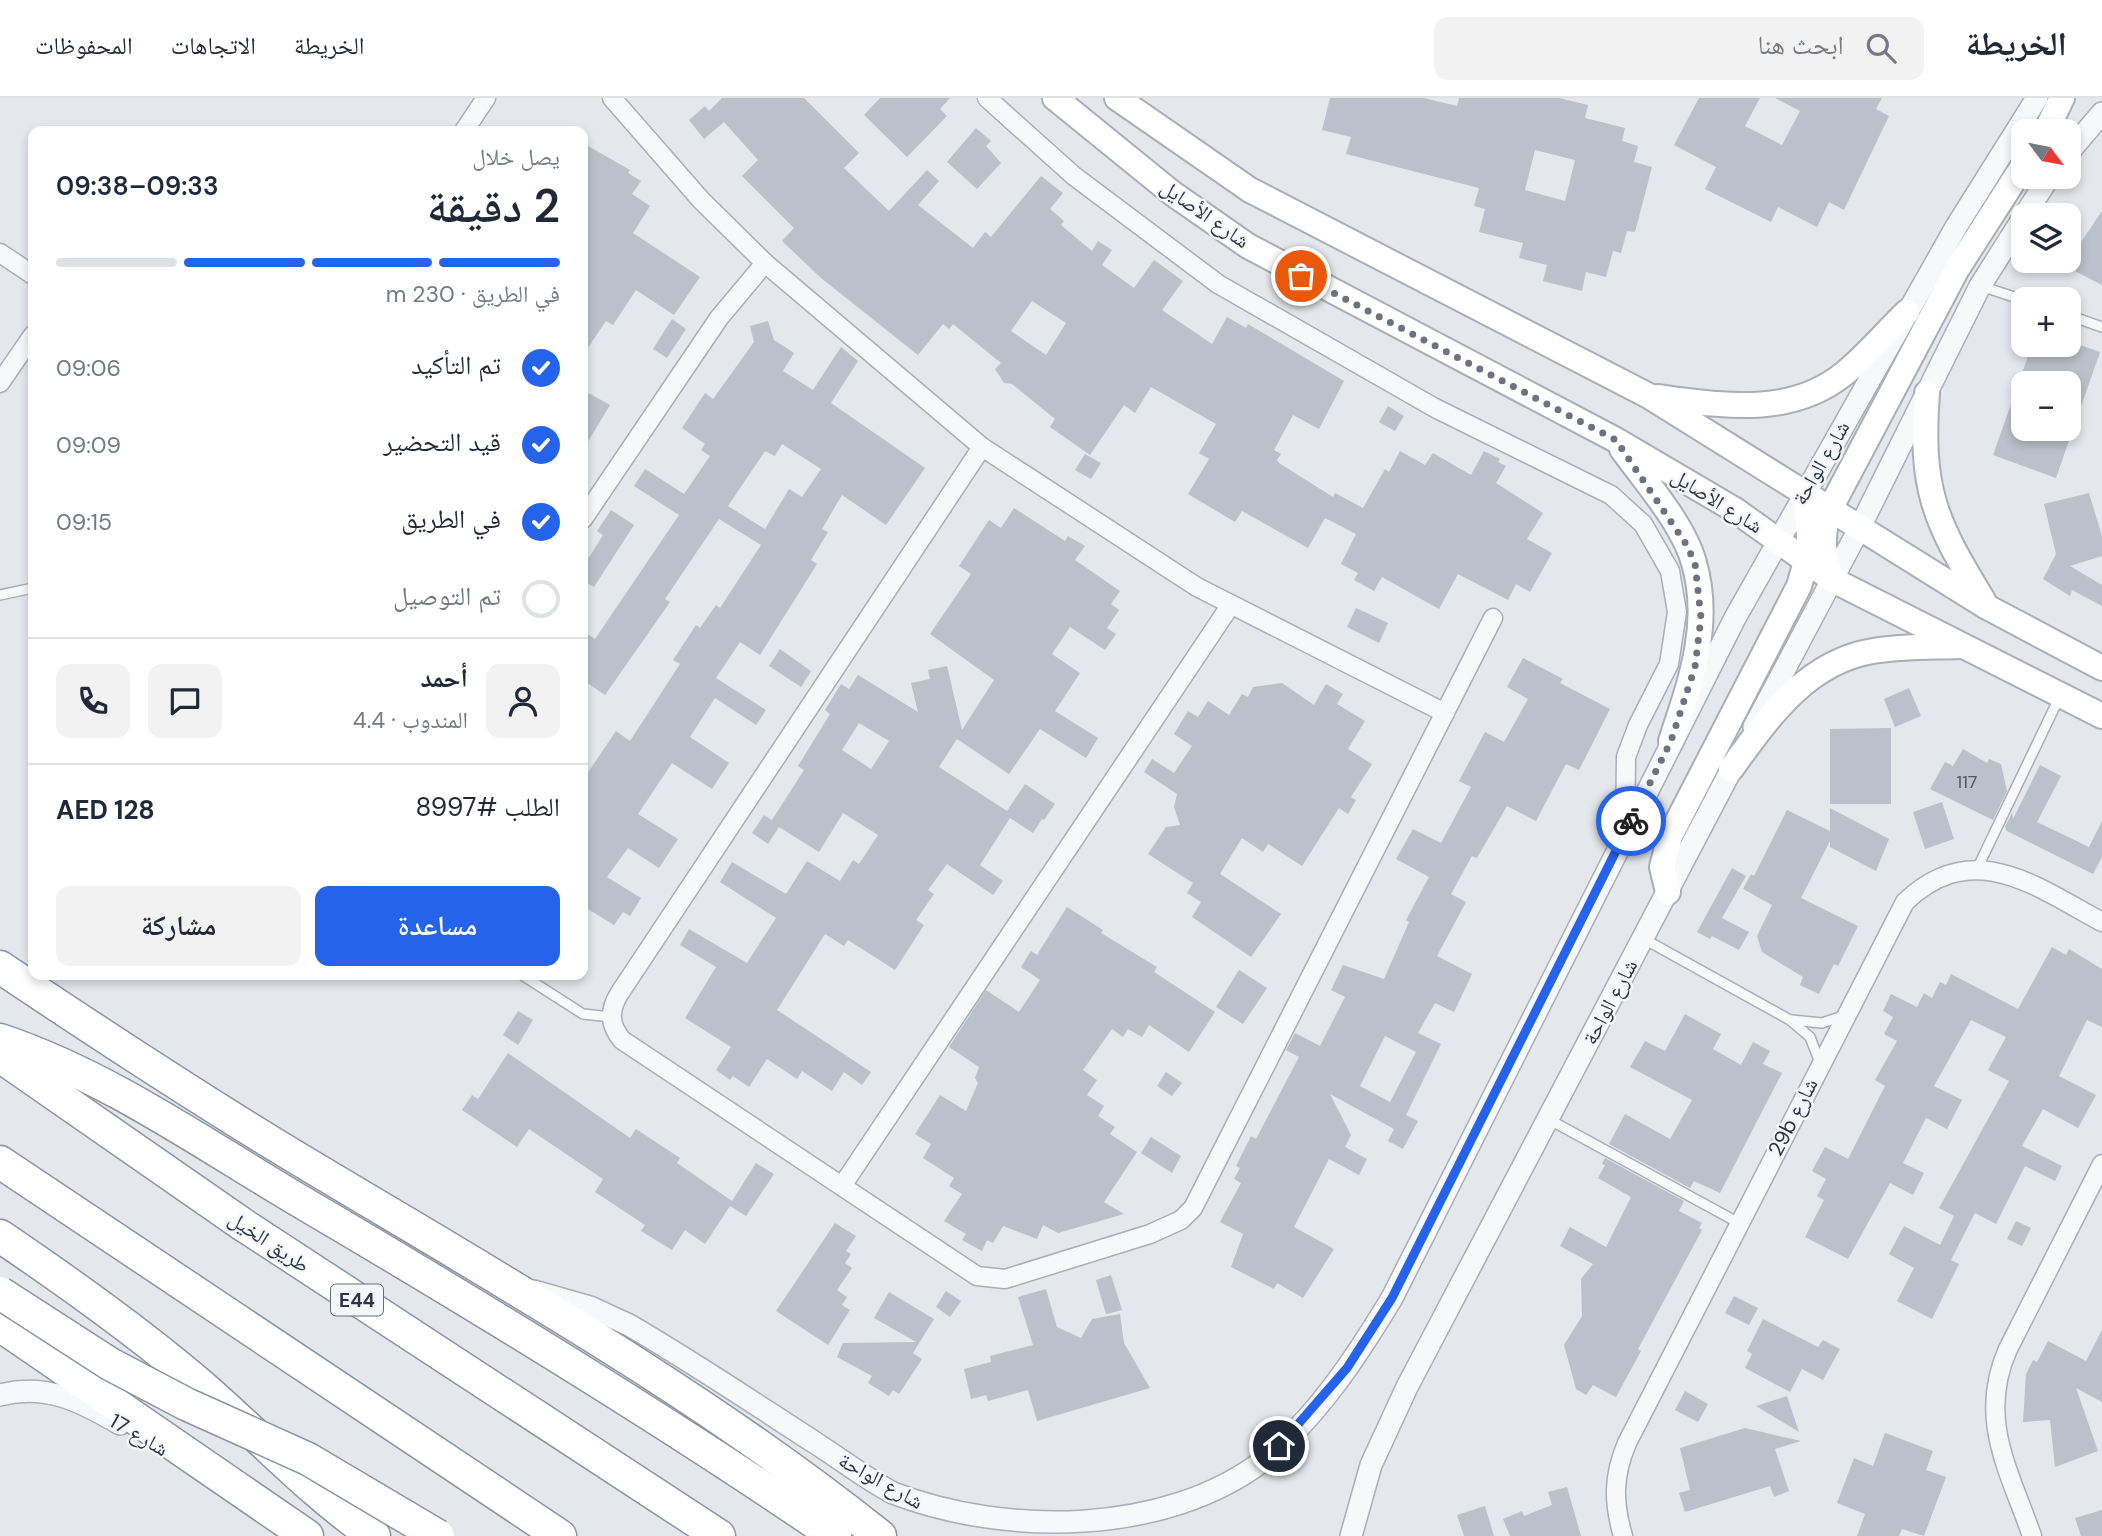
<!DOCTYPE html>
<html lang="ar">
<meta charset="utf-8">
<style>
body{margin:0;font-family:"DM Sans","Noto Naskh Arabic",sans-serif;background:#f2f2f3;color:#1f2937;direction:rtl;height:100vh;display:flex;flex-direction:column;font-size:26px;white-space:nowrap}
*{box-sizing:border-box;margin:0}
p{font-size:23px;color:#747a83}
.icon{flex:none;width:38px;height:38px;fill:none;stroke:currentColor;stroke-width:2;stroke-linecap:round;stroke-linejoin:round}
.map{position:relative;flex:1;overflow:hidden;direction:ltr}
.panel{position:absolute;left:28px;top:28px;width:560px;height:854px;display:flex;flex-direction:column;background:#fff;border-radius:14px;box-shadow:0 4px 10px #0003;direction:rtl}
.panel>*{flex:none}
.needle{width:46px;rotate:122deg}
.buttons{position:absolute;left:2011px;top:21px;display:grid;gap:14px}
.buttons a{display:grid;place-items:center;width:70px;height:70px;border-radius:14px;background:#fff;box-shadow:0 4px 10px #0003;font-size:35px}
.pin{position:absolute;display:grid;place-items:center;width:60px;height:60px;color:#fff;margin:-30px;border:4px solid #fff;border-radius:50%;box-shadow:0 2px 7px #0007}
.courier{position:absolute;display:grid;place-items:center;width:70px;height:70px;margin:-35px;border:5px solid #2563eb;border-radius:50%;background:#fff;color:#222;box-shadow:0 2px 9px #0007}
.head em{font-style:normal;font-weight:600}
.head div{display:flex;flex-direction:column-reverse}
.head{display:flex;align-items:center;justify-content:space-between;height:119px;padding:0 28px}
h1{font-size:46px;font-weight:600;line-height:52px}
.bar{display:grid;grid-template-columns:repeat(4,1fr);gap:10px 7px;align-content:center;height:84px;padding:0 28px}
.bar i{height:9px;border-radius:5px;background:#e0e1e3}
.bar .active{background:#2563eb}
.bar p{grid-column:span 4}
.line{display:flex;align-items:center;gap:18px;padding:0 28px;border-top:2px solid #e0e1e3}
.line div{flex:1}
.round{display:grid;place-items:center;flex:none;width:74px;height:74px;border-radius:14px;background:#f2f2f3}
ol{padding:0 28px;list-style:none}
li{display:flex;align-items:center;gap:21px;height:77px}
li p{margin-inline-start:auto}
li .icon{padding:7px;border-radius:50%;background:#2563eb;color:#fff;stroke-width:4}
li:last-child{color:#747a83}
li i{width:38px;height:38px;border:4px solid #e0e1e3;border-radius:50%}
.action{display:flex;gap:14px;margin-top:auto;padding:14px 28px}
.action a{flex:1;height:80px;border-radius:14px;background:#2563eb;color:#fff;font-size:28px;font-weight:600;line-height:80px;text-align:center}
.action a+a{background:#f2f2f3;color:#1f2937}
header{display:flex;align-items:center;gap:42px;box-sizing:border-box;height:98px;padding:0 35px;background:#fff;border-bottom:2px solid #e0e1e3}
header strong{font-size:33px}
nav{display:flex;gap:38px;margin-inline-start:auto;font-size:24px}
.search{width:490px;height:63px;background:#f2f2f3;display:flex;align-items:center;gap:18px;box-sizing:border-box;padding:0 24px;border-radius:14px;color:#747a83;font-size:26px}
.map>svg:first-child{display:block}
</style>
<header>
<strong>الخريطة</strong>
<div class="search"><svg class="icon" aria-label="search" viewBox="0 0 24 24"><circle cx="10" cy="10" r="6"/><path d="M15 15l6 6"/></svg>ابحث هنا</div>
<nav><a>الخريطة</a><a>الاتجاهات</a><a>المحفوظات</a></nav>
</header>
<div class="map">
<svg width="2102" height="1438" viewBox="0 0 2102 1438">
<rect width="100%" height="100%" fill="#e4e7ec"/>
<g fill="#bbc0ca" fill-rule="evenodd">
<path d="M722 0H804L859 55 844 70 889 113 927 72 939 83 918 107 973 150 985 134 991 139 1041 78 1063 95 1050 111 1064 123 1061 127 1092 153 1098 143 1112 152 1102 167 1134 190 1154 162 1183 183 1162 212 1212 246 1227 219 1246 230 1248 226 1344 283 1319 331 1293 317 1274 352 1281 356 1277 362 1279 365 1333 399 1335 395 1363 410 1385 371 1389 374 1400 353 1425 367 1433 355 1471 377 1484 353 1500 361 1498 364 1506 368 1496 385 1543 415 1527 441 1552 455 1530 494 1516 486 1508 502 1458 476 1439 511 1382 479 1374 493 1354 482 1358 475 1341 466 1356 436 1325 420 1308 450 1242 413 1235 424 1188 396 1209 361 1199 355 1216 326 1151 289 1135 315 1124 307 1090 357 1050 329 1055 321 1012 286 1004 285 995 271 1001 265 953 226 949 231 943 226 918 257 821 180 782 143 794 130 742 78 758 62 724 24 704 41 689 22 705 8 709 13ZM1032 203 1066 225 1046 257 1011 233Z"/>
<polygon points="880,0 950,0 940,11 947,18 907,59 864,17"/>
<path d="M1330 0H1424L1457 8 1459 0H1559L1588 7 1585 20 1625 30 1622 43 1638 48 1634 64 1652 69 1635 134 1627 133 1621 155 1613 153 1606 179 1586 174 1582 193 1543 183 1547 167 1519 160 1523 145 1479 134 1485 111 1474 108 1479 90 1346 56 1351 39 1322 32ZM1535 52 1575 62 1565 103 1525 92Z"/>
<polygon points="1699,0 1760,0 1745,28 1782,47 1800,13 1775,0 1882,0 1876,11 1889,18 1844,112 1829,104 1817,129 1778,109 1771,124 1705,91 1716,69 1674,47"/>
<polygon points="976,30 991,43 986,48 1001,65 977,91 947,64"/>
<polygon points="583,45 630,72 628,75 641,83 632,96 650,108 633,135 700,179 674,217 636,192 613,227 606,223 583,257"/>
<polygon points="2102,113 2102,187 2065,168"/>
<polygon points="672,221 686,231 667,260 653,251"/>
<path d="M768 223 774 242 794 255 783 273 813 292 841 249 858 263 831 305 925 370 886 427 842 397 822 431 828 434 811 462 817 466 760 557 740 544 716 580 766 612 756 627 715 600 690 639 729 665 712 691 672 665 638 716 678 741 659 770 628 750 607 779 641 800 630 818 623 814 614 827 583 808V682L616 633 630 643 680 566 673 562 696 527 700 530 716 507 720 510 761 447 719 421 665 501 670 504 605 597 583 582V533L595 541 679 417 634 388 645 371 684 396 710 358 701 352 705 346 682 330 705 295 713 301 754 244 750 228ZM782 346 821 371 802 399 789 391 765 431 728 408 765 353 775 358Z"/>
<path d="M2068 243 2100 254 2056 380 1993 357 2032 247H2068ZM2023 285H2068V331H2023Z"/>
<polygon points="583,292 610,307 583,352"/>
<polygon points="1388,308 1404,318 1395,333 1379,324"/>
<polygon points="1085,356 1101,365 1091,381 1075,372"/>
<polygon points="2089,395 2102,438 2102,458 2070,468 2102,487 2102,508 2072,492 2070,498 2043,481 2056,456 2044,406"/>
<path d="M1014 410 1065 443 1068 438 1085 448 1075 462 1120 493 1111 506 1119 512 1107 530 1116 536 1105 552 1070 529 1052 556 1080 575 1055 613 1098 640 1086 660 1040 631 1009 676 957 641 939 669 1007 713 1025 686 1055 706 1044 722 1042 721 1033 735 1010 720 980 767 1003 783 993 797 947 766 928 792 934 796 916 822 924 827 895 872 848 842 844 848 825 836 777 912 871 974 862 987 844 974 832 993 802 973 797 981 767 961 749 989 733 978 730 982 716 972 731 949 685 920 716 869 680 847 689 831 747 865 776 820 720 784 732 764 786 796 807 763 840 783 853 762 859 766 878 737 843 715 819 754 779 729 768 746 752 735 764 717 772 722 804 672 798 668 830 616 825 612 841 586 849 591 858 577 918 614 911 585 930 581 928 572 947 568 962 632 994 582 930 536 971 476 959 468 989 422 1001 430ZM859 625 889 643 871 671 842 652Z"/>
<polygon points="611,412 634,427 594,489 583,483 583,469 603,437 597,433"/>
<polygon points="1356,510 1388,525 1379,545 1347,529"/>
<polygon points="780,551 811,573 801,589 769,568"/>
<path d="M1523 560 1563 581 1560 585 1610 611 1579 672 1566 666 1536 723 1507 708 1477 760 1472 758 1451 796 1466 804 1437 858 1472 876 1454 914 1435 905 1418 935 1441 946 1406 1017 1418 1023 1403 1051 1388 1043 1394 1031 1330 996 1351 1037 1345 1049 1367 1061 1359 1077 1329 1061 1294 1129 1334 1151 1303 1200 1277 1185 1274 1191 1231 1169 1243 1136 1220 1124 1241 1085 1234 1081 1240 1070 1236 1068 1251 1038 1256 1041 1299 959 1286 952 1295 935 1320 948 1345 899 1331 892 1343 867 1384 881 1409 824 1406 822 1429 779 1396 761 1413 731 1441 745 1471 689 1459 683 1485 634 1504 644 1528 601 1507 589ZM1385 938 1416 954 1390 1004 1360 988Z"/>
<polygon points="1282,585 1314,607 1326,586 1343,596 1337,606 1365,623 1348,651 1372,666 1351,699 1356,702 1348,716 1339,710 1302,768 1268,746 1263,754 1242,740 1220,776 1281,816 1251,859 1192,819 1201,804 1187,795 1193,785 1148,756 1166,729 1180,727 1174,709 1177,696 1144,674 1152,661 1174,675 1192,648 1174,636 1188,613 1198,619 1208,603 1229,617 1242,596 1248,599 1253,589"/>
<polygon points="1909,590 1921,618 1895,629 1884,601"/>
<polygon points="1891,630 1891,706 1830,706 1830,631"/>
<polygon points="1963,651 1987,665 1989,661 2001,666 2007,693 1993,722 1930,691 1945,664 1953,668"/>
<polygon points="2040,667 2061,678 2037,724 2089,749 2102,723 2102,759 2093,776 2007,733 2005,729 2012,715 2013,721"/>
<polygon points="1942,704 1954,741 1925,751 1913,714"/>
<polygon points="1830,710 1889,741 1876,773 1830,749 1830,743 1801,800 1858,828 1838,868 1834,866 1819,896 1800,887 1803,879 1762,854 1757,838 1772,807 1743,791 1751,776 1754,778 1787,712 1830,733"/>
<polygon points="1732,770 1746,778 1722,820 1749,834 1739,852 1712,838 1710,841 1697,834"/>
<polygon points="1067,809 1103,832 1101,835 1157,869 1154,874 1215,914 1189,954 1149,927 1142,939 1128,931 1123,939 1112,931 1083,972 1097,982 1087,997 1104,1008 1098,1018 1115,1029 1110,1036 1137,1054 1104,1104 1124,1116 1058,1135 1043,1127 1037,1141 1003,1128 993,1145 987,1142 982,1153 962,1142 966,1136 944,1123 962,1096 949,1088 954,1080 923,1060 931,1046 915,1036 940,997 966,1013 978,985 975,980 979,969 949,949 986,892 1019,914 1040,882 1021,869 1031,853 1037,857"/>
<polygon points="2052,849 2066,857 2069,851 2102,871 2102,929 2087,922 2059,978 2096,997 2078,1030 2043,1011 2022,1048 2062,1068 2055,1083 2025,1068 1996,1126 1975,1115 1951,1162 1959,1166 1932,1221 1897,1203 1914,1170 1889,1156 1904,1128 1940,1147 1954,1118 1939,1110 2009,983 1988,972 2006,939 1971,922 1934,988 1962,1002 1947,1031 1926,1020 1903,1065 1924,1075 1913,1097 1890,1085 1848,1161 1805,1139 1824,1102 1817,1098 1826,1081 1812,1073 1825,1049 1848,1061 1885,988 1875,982 1897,943 1884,936 1893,919 1883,913 1891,896 1917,909 1924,895 1932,900 1940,884 1946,887 1951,876 2018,911"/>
<polygon points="1239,872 1267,890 1243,926 1216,909"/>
<polygon points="518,913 533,922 518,947 503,937"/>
<polygon points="1685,916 1721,936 1713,951 1741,967 1753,944 1770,953 1763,966 1782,975 1720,1095 1694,1083 1690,1090 1609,1046 1625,1016 1670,1041 1692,1002 1630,969 1645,943 1665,953"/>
<polygon points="508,955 630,1040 636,1031 680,1060 677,1065 732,1103 756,1065 774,1076 746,1118 730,1108 705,1146 685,1132 672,1152 641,1133 645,1127 595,1094 603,1081 529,1031 517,1049 462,1012 472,997 478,1001"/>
<polygon points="1166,974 1182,985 1172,998 1157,988"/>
<polygon points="1151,1039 1181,1058 1172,1075 1141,1055"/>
<polygon points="1605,1060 1684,1103 1679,1113 1702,1125 1699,1130 1702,1132 1638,1251 1641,1253 1616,1299 1593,1287 1586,1297 1576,1291 1564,1247 1582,1218 1581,1181 1593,1166 1560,1148 1570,1129 1606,1149 1631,1099 1598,1080 1605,1067 1602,1066"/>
<polygon points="2016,1123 2031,1130 2022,1148 2007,1141"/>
<polygon points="835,1125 856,1138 846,1153 851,1156 845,1165 852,1170 837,1192 847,1199 842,1207 850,1212 828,1247 776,1213"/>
<polygon points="1111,1177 1122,1212 1106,1216 1096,1182"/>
<polygon points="1046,1191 1057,1229 1081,1240 1092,1221 1120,1216 1124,1245 1150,1290 1037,1323 1028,1292 988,1303 986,1297 971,1301 964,1271 991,1264 990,1258 1033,1247 1018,1199"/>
<polygon points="946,1193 961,1203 950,1219 936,1209"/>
<polygon points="889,1194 934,1221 913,1255 922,1261 899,1296 893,1292 889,1298 868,1285 872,1278 837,1259 843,1245 916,1244 874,1220"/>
<polygon points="1734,1198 1758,1210 1749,1227 1725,1215"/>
<polygon points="1763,1221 1818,1249 1823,1242 1840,1251 1823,1282 1802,1271 1790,1294 1745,1270 1752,1256 1747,1253"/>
<polygon points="2102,1232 2102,1304 2076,1290 2098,1353 2055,1369 2050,1322 2023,1324 2026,1276 2033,1262 2037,1264 2048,1243 2086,1263"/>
<polygon points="1685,1293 1708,1306 1698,1324 1675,1312"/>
<polygon points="1787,1298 1799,1334 1756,1308"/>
<polygon points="1745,1330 1801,1343 1775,1351 1789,1393 1774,1399 1770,1388 1685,1414 1679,1395 1690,1392 1680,1350"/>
<polygon points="1885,1335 1933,1353 1926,1372 1946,1379 1924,1438 1902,1431 1899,1438 1857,1438 1865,1416 1837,1405 1854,1360 1873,1368"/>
<polygon points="1567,1389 1581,1438 1510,1438 1503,1421 1522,1413 1524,1418 1552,1407 1548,1394"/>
<polygon points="1485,1408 1494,1438 1464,1438 1457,1417"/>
<polygon points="2102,1412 2102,1438 2081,1438 2075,1420"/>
</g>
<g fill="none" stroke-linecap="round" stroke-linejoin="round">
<defs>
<g id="service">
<polyline points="1981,188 2023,202"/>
<polyline points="2068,217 2102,229"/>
<polyline points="0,497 33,490"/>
<polyline points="1977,771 2060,598"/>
<polyline points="1644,841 1790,922 1810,939 1820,965"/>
<polyline points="522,877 583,916 611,919"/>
<polyline points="1792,922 1822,925 1843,918"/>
<polyline points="1548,1021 1739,1125"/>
</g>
<g id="minor">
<polyline points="612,0 701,102 765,165 982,349 1197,489 1445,615"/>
<polyline points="987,0 1074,78 1218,186 1435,310 1611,397 1643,426 1670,473 1677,514 1669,566 1638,627 1626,659 1625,735"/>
<polyline points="464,33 486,0"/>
<polyline points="0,155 33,177"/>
<polyline points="0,285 33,237"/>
<path d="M982 349 619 896C609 913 609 926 622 942L977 1178 1005 1181 1150 1136 1181 1122 1193 1110 1493 520"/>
<polyline points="583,421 719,220 765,165"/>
<polyline points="842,1088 1230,508"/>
<path d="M1623 1438C1613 1404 1613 1378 1627 1345L1905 804C1973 739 2035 788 2102 824"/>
<path d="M2032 1438C2009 1372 1977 1320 2008 1251L2102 1066"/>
</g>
<g id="tertiary">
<polyline points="2068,55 2102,15"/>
<polyline points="1754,629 1859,431 1980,188 2049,79"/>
<path d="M534 1193 590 1209 629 1227C693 1264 755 1306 817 1346 842 1362 866 1381 893 1395 1005 1438 1165 1438 1264 1362 1317 1319 1357 1258 1392 1200L1735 520 1956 129 2037 0"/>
<path d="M0 1297C46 1285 81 1303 120 1326"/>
<polyline points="1351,1438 1371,1367 1407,1289 1739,657"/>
</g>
<g id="secondary">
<polyline points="1055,0 1172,95 1248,148 1616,342 1735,412 1833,482 2102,618"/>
<polyline points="1117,0 1250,92 1649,298 1987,509 2102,570"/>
<polyline points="2046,33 2062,0"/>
<path d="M1927 295C1920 391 1934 422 1983 502"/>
<path d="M1657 299C1721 307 1790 320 1845 275 1867 257 1886 234 1907 214"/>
<path d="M1622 351C1645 383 1684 427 1694 465 1712 527 1690 585 1671 643"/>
<path d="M1833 482C1822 458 1821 437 1830 411L1957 171 2023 68"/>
<path d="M1731 671C1768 620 1806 564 1873 553 1901 548 1930 549 1959 548"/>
<polyline points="1668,794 1662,769 1670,738 1799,488 1810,450 1805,393"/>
</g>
<g id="motorway">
<path d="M0 869C103 938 206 1006 312 1069 504 1184 705 1298 880 1438"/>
<path d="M0 942C105 977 199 1043 293 1099 477 1207 659 1318 835 1438"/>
<polyline points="0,958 242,1126 719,1438"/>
<polyline points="0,1064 560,1438"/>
<path d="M0 1138C71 1186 140 1235 205 1291 261 1340 312 1395 374 1438"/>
<polyline points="0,1227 307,1438"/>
</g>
</defs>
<use href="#service" stroke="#a9aeb7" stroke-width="12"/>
<use href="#minor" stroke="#a9aeb7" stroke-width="21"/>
<use href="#tertiary" stroke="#a9aeb7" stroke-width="24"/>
<use href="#secondary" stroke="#a9aeb7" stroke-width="28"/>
<use href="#motorway" stroke="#8b94a3" stroke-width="35"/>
<use href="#service" stroke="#f7f8fa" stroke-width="9"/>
<use href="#minor" stroke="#f7f8fa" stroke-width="18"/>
<use href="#tertiary" stroke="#f7f8fa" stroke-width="21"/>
<use href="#secondary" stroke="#fff" stroke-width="24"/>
<use href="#motorway" stroke="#fff" stroke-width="32"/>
<defs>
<polyline id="motorway-bridge" points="0,1195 110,1266 186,1306 308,1361 438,1438"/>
</defs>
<use href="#motorway-bridge" stroke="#8b94a3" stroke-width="35" stroke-linecap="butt"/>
<use href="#motorway-bridge" stroke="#fff" stroke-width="32"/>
</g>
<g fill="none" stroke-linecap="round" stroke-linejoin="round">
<polyline stroke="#6c737f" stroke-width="7" stroke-dasharray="0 12.6" points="1301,178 1616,342 1686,446 1695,465 1701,520 1695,569 1671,643 1631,723"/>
<polyline stroke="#2563eb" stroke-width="9" points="1279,1348 1347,1270 1392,1200 1631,723"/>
</g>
<g text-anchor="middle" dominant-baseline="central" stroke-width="5" stroke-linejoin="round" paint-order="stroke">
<g font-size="18" fill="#4f5766">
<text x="1967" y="684">117</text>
</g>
<rect fill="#f4f6f9" stroke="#676e7b" stroke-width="2" x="331" y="1186.5" width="52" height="31" rx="5"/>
<g font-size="19" font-weight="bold" fill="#2b3445">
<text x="357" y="1202">E44</text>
</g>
<g font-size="21" fill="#2b3445" stroke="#f4f6f9">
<text transform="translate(1205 116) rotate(35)">شارع الأصايل</text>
<text transform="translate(1821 365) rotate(-60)">شارع الواحة</text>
<text transform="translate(1717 403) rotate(32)">شارع الأصايل</text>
<text transform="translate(1610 904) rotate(-62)">شارع الواحة</text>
<text transform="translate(1793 1019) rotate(-63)">29b شارع</text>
<text transform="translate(269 1144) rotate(34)">طريق الخيل</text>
<text transform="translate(139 1337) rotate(30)">17 شارع</text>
<text transform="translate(881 1383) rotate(29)">شارع الواحة</text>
</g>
</g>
</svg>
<div class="buttons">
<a><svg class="needle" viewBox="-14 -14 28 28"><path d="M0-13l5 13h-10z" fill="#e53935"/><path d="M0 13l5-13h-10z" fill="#747a83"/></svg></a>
<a><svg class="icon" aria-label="layers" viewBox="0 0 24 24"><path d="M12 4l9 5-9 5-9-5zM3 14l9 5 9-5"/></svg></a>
<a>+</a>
<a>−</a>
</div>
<div class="pin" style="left:1301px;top:178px;background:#ea580c"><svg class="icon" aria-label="bag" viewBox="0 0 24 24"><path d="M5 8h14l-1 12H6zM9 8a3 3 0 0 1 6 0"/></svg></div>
<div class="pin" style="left:1279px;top:1348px;background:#1f2937"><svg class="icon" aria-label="home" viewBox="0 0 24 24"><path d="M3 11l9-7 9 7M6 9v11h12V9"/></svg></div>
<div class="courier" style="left:1631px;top:723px"><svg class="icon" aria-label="bike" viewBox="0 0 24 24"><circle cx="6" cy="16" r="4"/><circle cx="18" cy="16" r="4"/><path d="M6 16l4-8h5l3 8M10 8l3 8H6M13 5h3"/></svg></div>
<section class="panel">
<div class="head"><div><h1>2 دقيقة</h1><p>يصل خلال</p></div><em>09:33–09:38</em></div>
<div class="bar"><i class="active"></i><i class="active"></i><i class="active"></i><i></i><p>في الطريق · 230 m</p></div>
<ol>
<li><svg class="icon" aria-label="check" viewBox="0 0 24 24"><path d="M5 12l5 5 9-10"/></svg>تم التأكيد<p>09:06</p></li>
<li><svg class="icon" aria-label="check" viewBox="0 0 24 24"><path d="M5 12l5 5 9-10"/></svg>قيد التحضير<p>09:09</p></li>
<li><svg class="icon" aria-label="check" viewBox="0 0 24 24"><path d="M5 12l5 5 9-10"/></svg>في الطريق<p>09:15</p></li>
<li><i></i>تم التوصيل</li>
</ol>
<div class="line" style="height:126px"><a class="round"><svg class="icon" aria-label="person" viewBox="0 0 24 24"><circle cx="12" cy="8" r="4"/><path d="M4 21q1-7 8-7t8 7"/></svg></a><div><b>أحمد</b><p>المندوب · 4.4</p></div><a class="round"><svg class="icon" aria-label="chat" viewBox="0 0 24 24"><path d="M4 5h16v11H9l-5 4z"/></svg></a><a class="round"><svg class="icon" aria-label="phone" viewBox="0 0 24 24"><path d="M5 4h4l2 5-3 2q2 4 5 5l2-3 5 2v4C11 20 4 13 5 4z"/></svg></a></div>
<div class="line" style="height:91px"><div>الطلب #8997</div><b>AED 128</b></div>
<div class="action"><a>مساعدة</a><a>مشاركة</a></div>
</section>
</div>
